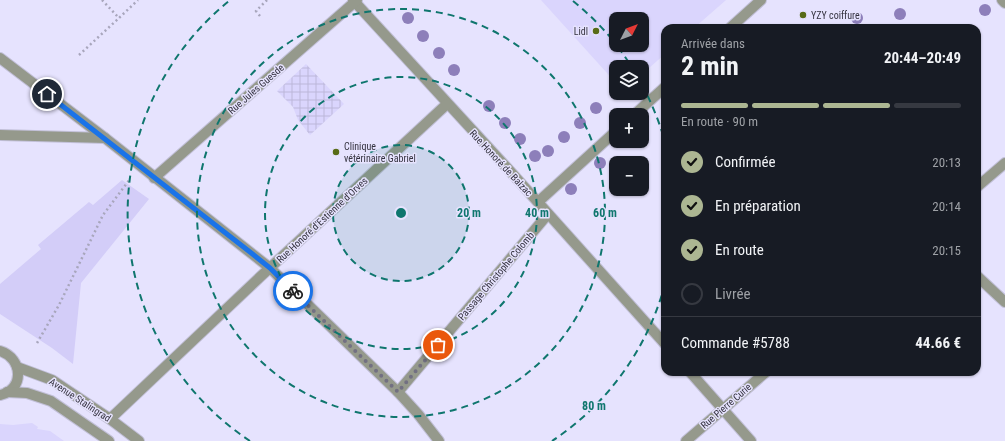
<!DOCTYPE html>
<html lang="fr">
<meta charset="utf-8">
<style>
body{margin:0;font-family:"Roboto Condensed",sans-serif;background:#20242c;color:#f1f3f6;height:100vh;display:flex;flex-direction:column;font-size:15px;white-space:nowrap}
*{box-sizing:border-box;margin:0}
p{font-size:13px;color:#9ea1a6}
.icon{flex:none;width:22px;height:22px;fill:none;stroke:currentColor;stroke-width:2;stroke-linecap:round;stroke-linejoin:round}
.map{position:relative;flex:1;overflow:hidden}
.sheet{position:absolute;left:661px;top:24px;width:320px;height:352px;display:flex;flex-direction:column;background:#171b24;border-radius:12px;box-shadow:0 1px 3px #0004}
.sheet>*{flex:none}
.needle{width:26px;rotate:48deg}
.buttons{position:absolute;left:609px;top:12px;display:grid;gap:8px}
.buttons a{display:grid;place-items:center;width:40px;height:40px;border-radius:8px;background:#171b24;box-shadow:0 1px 3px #0004;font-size:20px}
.pin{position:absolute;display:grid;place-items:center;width:34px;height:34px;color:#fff;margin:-17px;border:2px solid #fff;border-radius:50%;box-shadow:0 1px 4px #0007}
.courier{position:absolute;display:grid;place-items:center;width:40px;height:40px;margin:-20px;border:3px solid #1a73e8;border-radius:50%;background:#fff;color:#222;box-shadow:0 1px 5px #0007}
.summary em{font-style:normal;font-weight:700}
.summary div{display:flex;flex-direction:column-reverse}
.summary{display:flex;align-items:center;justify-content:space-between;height:68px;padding:0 20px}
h1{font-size:26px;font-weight:700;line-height:30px}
.bar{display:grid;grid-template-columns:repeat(4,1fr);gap:6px 4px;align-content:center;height:48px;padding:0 20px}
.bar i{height:5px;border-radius:3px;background:#363941}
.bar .current{background:#acb692}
.bar p{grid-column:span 4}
.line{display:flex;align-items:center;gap:10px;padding:0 20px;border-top:1px solid #363941}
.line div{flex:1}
ol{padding:0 20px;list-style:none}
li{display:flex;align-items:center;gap:12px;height:44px}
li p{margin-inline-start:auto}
li .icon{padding:4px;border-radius:50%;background:#acb692;color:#111;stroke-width:4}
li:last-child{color:#9ea1a6}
li i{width:22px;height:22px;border:2px solid #363941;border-radius:50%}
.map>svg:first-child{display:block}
</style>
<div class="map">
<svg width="1005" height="441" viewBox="0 0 1005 441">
<defs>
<pattern id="industrial-grid" width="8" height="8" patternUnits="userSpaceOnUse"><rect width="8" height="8" fill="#dad5fd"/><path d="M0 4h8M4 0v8" fill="none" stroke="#bcb7da"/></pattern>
</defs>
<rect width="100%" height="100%" fill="#e6e3fe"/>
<g fill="#dad5fd" fill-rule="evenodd">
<path d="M541 0H726L694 28H665V54L642 74V67H616V83ZM616 19H642V45H616Z"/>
<polygon points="32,423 38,427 37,429 50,431 64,441 0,441 0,424 13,425"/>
</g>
<polygon fill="url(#industrial-grid)" points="306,64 344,104 310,135 298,120 293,107 277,91"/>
<polygon fill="#d3cdf8" points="122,180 149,199 81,283 73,364 52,348 0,314 0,284 41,249 38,245 89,202 93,205"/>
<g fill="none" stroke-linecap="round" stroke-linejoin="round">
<defs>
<g id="minor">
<polyline points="353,0 509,170 665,344"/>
<polyline points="1002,0 1005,3"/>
<polyline points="730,28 761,0"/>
<polyline points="0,58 105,138 270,268 398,392 418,414 439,441"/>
<polyline points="634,115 665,87"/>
<polyline points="0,135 105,138"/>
<polyline points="154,178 357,0"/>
<polyline points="977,187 1005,163"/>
<polyline points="538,202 616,131"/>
<polyline points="977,276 1005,302"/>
<polyline points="690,372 751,441"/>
<polyline points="398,392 548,214"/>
<polyline points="110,419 260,277 447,104"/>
<polyline points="686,441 766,372"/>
</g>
<g id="tertiary">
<path d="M0 351C23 358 25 390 0 395"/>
<polyline points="17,367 52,380 110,419 139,441"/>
<polyline points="7,392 27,393 51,401 109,441"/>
</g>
</defs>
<use href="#minor" stroke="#c2c0d8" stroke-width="12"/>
<use href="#tertiary" stroke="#c2c0d8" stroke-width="12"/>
<g stroke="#a8a6bc" stroke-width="2.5" stroke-dasharray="2 3" stroke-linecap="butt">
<polyline points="102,0 119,18 138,0"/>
<polyline points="260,16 256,11 267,0"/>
<polyline points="79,55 119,18"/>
<polyline points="37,343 59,305 103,215 130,179"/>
</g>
<use href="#minor" stroke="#95998c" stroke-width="10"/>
<use href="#tertiary" stroke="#95998c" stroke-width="10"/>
</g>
<g fill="#8d7fba">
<circle cx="985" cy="10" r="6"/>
<circle cx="900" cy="14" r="6"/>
<circle cx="408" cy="18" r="6"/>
<circle cx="857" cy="18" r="6"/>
<circle cx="423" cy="36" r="6"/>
<circle cx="439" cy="53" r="6"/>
<circle cx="454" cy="70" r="6"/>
<circle cx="489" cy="106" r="6"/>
<circle cx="596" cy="108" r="6"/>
<circle cx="505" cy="123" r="6"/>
<circle cx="580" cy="123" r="6"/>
<circle cx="564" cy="137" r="6"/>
<circle cx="520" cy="139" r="6"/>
<circle cx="548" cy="151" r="6"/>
<circle cx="535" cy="156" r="6"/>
<circle cx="600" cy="163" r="6"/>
<circle cx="571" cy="189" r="6"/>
</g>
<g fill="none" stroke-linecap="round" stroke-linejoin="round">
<polyline stroke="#727082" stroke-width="4" stroke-dasharray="0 7.2" points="293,291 398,392 438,345"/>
<polyline stroke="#1a73e8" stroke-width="5" points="47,94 250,252 270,268 293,291"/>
</g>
<circle cx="401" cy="213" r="68" fill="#0f766e" fill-opacity=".12"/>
<g fill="none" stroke="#0f766e" stroke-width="2" stroke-dasharray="7 5">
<circle cx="401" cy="213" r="68"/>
<circle cx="401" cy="213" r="136"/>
<circle cx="401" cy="213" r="204"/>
<path d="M665 284A273 273 0 0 1 552 441M250 441A273 273 0 0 1 229 1M573 1A273 273 0 0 1 615 43M618 47A273 273 0 0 1 631 66M642 85A273 273 0 0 1 665 142"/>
</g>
<g fill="#586b17" stroke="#e6e3fe" stroke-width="1.5">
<circle cx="803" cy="15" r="4"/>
<circle cx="596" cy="31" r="4"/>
<circle cx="336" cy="152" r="4"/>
</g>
<g text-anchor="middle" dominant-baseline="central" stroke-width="3" stroke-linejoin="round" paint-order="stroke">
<g font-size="10" fill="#34323f" stroke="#e6e3fe" text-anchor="start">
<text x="811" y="15">YZY coiffure</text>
<text x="588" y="31" text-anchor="end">Lidl</text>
<text x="344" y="146">Clinique<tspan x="344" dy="12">vétérinaire Gabriel</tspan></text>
</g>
<g font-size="10" fill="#34323f" stroke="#e6e3fe">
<text transform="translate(256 89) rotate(-41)">Rue Jules Guesde</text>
<text transform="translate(501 163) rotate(47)">Rue Honoré de Balzac</text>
<text transform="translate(322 220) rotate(-43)">Rue Honoré d'Estienne d'Orves</text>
<text transform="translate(496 276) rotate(-50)">Passage Christophe Colomb</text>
<text transform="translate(80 400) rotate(33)">Avenue Stalingrad</text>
<text transform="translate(726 406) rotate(-41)">Rue Pierre Curie</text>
</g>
</g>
<circle cx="401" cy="213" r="6" fill="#0f766e" stroke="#e6e3fe" stroke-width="2"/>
<g font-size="12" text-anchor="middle" font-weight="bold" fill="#0f766e" stroke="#e6e3fe" stroke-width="3" stroke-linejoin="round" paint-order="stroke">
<text x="469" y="217">20 m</text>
<text x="537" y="217">40 m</text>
<text x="605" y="217">60 m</text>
<text x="594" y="410">80 m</text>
</g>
</svg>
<div class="buttons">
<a><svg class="needle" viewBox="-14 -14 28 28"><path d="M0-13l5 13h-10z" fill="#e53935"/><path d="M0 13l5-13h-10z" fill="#9ea1a6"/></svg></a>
<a><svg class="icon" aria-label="layers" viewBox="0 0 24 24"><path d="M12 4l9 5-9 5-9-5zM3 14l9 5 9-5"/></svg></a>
<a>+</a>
<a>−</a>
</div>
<div class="pin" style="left:438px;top:345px;background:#ea580c"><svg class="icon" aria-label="bag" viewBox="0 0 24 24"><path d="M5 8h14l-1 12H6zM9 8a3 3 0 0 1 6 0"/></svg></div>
<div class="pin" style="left:47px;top:94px;background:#1f2937"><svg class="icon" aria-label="home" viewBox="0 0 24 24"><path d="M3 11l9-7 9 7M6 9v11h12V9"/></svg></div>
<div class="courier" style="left:293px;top:291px"><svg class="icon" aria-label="bike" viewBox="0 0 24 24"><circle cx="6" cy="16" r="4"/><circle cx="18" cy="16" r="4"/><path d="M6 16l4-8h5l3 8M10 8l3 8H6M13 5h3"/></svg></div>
<section class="sheet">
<div class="summary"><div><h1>2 min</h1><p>Arrivée dans</p></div><em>20:44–20:49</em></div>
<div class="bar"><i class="current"></i><i class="current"></i><i class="current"></i><i></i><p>En route · 90 m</p></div>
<ol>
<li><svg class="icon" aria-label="check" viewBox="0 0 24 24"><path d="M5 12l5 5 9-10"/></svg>Confirmée<p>20:13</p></li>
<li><svg class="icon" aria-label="check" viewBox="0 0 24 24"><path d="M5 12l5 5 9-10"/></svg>En préparation<p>20:14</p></li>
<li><svg class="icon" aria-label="check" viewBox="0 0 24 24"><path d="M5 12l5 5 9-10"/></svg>En route<p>20:15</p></li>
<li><i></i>Livrée</li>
</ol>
<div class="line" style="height:52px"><div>Commande #5788</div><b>44.66 €</b></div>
</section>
</div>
